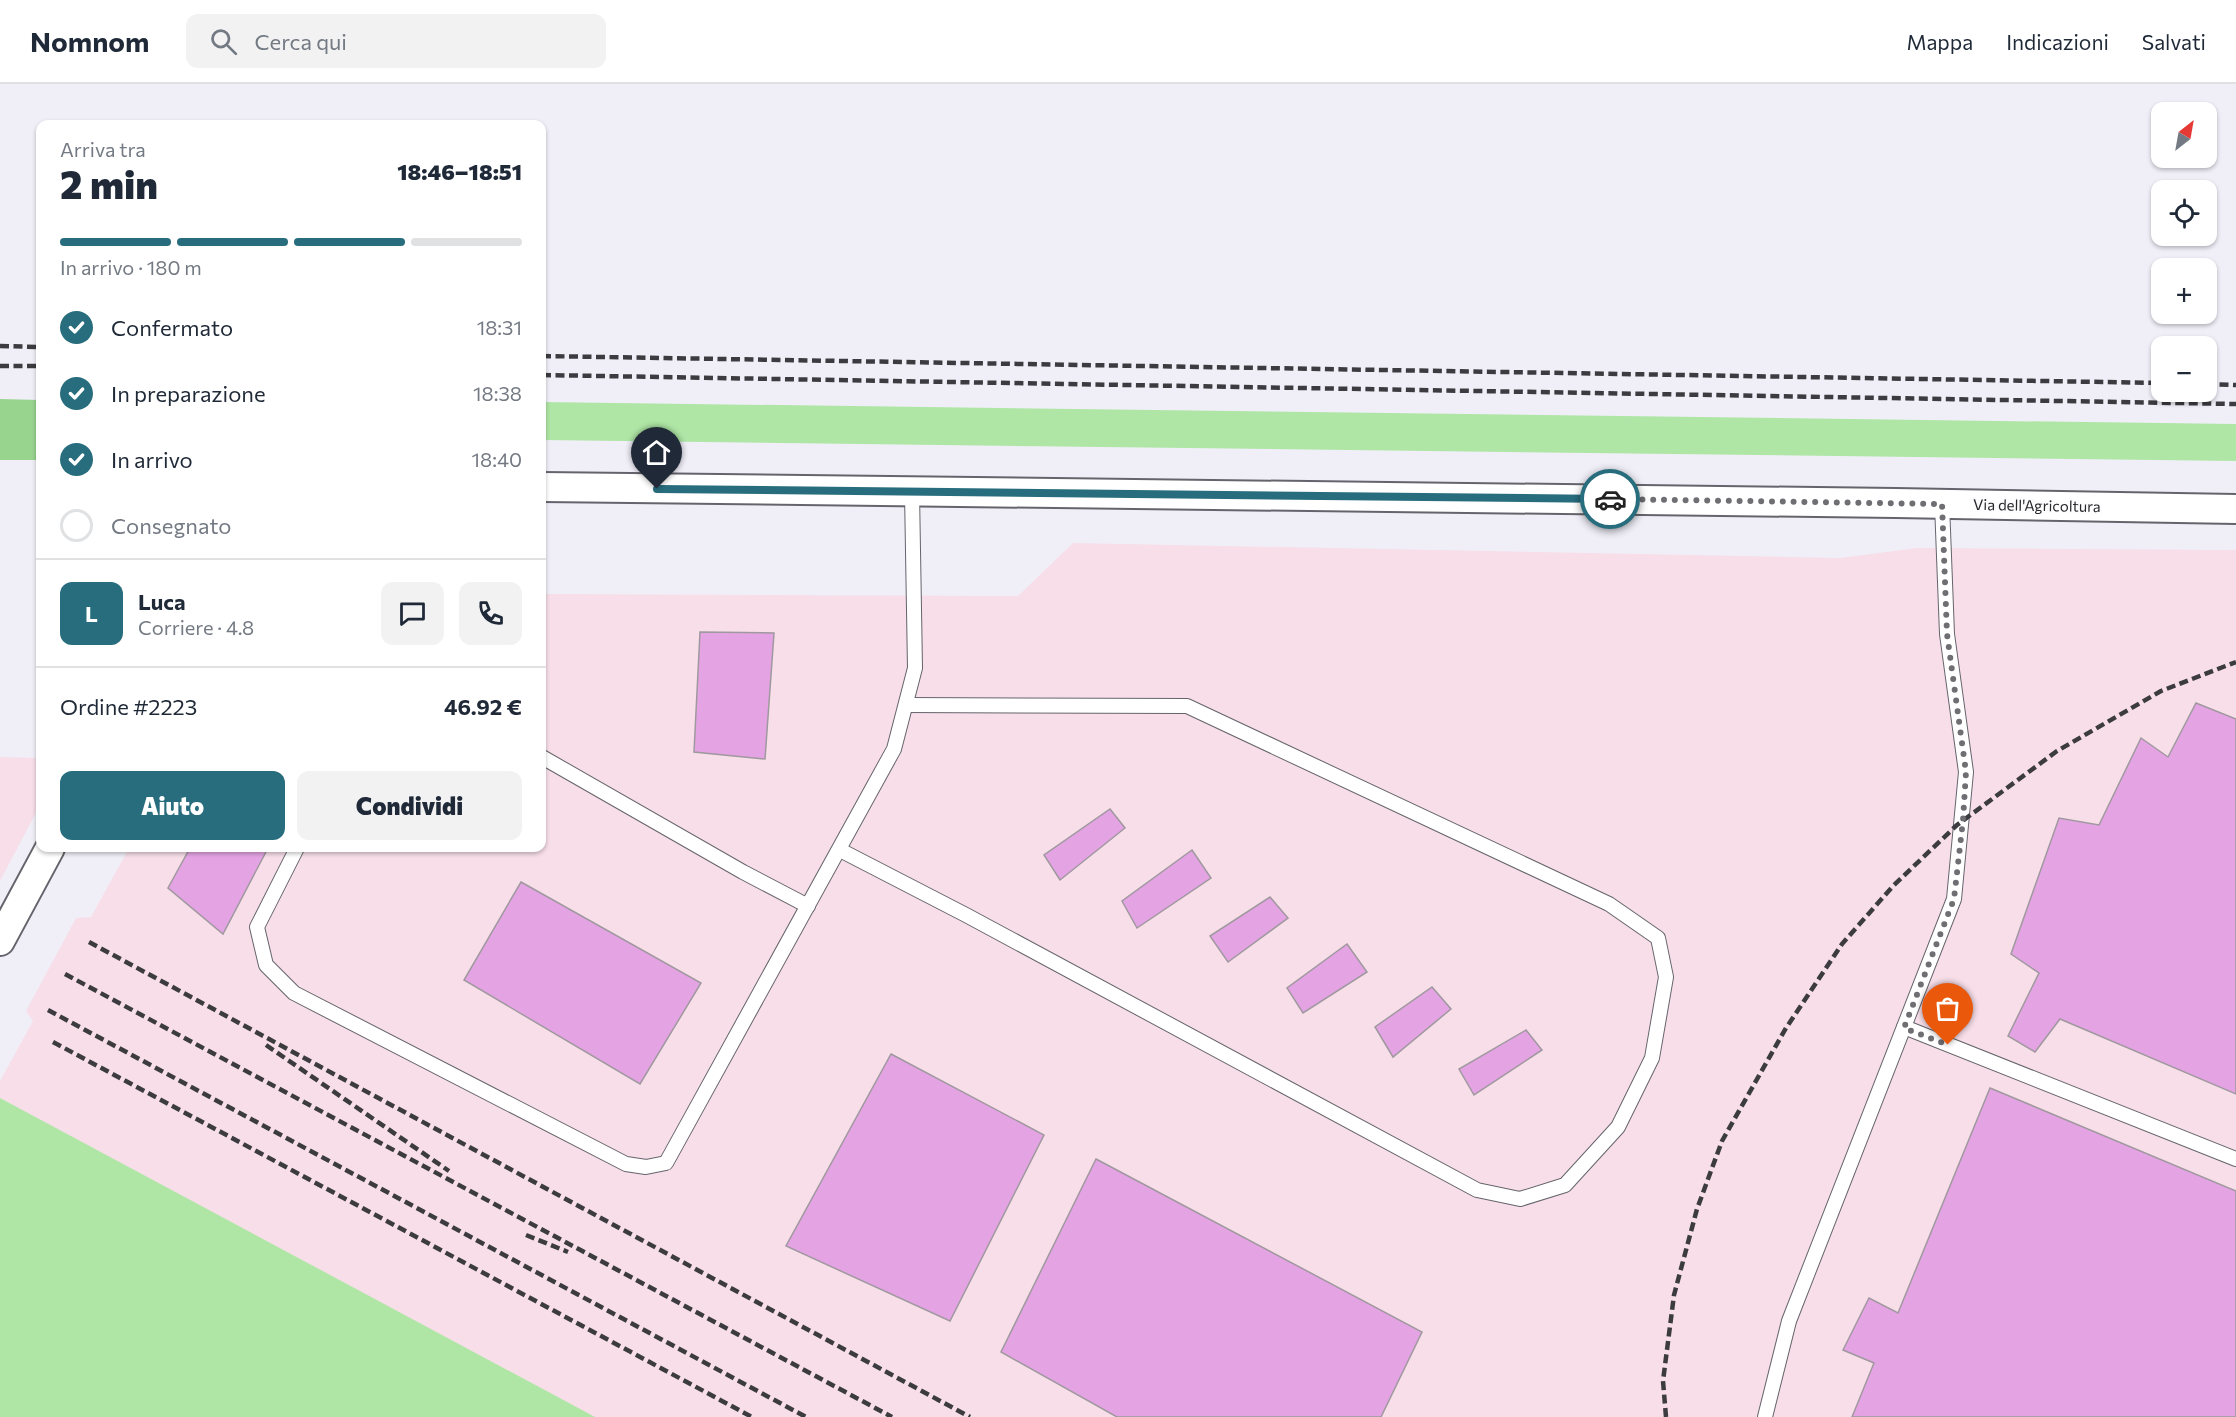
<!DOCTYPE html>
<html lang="it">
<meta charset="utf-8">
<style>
body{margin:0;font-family:Commissioner,sans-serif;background:#f2f2f3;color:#1f2937;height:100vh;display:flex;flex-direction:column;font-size:22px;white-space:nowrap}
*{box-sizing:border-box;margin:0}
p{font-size:20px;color:#747a83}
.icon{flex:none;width:33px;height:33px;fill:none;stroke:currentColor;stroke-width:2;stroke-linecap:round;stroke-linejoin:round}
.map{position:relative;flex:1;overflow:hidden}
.side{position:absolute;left:36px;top:36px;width:510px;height:732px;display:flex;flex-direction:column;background:#fff;border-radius:12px;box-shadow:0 2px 4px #0004}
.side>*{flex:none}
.needle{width:39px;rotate:31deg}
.buttons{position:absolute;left:2151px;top:18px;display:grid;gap:12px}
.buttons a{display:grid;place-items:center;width:66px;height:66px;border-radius:12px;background:#fff;box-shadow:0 2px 4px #0004;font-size:30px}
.pin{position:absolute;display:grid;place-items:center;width:51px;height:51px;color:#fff;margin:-62px -26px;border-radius:50% 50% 50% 0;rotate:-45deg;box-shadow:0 0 6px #0007}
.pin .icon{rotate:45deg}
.courier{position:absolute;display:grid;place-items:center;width:60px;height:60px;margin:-30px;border:4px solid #286d7d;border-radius:50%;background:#fff;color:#222;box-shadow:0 2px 8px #0007}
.head em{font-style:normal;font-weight:800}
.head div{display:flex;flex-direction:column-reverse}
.head{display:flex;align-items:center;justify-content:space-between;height:102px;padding:0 24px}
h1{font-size:39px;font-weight:800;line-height:45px}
.bar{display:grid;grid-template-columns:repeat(4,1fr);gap:9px 6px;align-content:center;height:72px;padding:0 24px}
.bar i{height:8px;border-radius:4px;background:#e0e1e3}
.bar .selected{background:#286d7d}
.bar p{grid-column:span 4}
.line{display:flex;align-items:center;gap:15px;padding:0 24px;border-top:2px solid #e0e1e3}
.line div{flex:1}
.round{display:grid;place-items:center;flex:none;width:63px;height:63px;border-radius:12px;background:#f2f2f3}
ol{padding:0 24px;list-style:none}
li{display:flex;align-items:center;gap:18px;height:66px}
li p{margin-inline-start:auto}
li .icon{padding:6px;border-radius:50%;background:#286d7d;color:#fff;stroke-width:4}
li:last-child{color:#747a83}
li i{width:33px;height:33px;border:3px solid #e0e1e3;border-radius:50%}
.primary-button{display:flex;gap:12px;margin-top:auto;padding:12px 24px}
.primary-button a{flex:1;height:69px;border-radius:12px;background:#286d7d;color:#fff;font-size:24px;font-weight:800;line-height:69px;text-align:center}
.primary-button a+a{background:#f2f2f3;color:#1f2937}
header{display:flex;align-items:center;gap:36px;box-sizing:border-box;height:84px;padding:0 30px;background:#fff;border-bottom:2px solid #e0e1e3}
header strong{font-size:28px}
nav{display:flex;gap:33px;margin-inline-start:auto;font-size:21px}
.search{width:420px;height:54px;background:#f2f2f3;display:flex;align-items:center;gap:15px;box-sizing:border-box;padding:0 21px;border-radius:12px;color:#747a83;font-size:22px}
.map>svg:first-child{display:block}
</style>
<header>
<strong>Nomnom</strong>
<div class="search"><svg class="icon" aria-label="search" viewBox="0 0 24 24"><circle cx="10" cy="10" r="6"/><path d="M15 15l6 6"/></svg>Cerca qui</div>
<nav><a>Mappa</a><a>Indicazioni</a><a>Salvati</a></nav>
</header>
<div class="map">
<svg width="2236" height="1333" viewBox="0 0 2236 1333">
<rect width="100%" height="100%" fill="#f0eff8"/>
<g fill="#f7dee8">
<polygon points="1073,459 1840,474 1917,464 2236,466 2236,1333 583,1333 0,1014 0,997 33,937 26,927 76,834 91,833 129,764 542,764 542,510 1018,512"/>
<polygon points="0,673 40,674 40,721 0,797"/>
</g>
<g fill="#afe6a5">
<polygon points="542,318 2236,340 2236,377 542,356"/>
<polygon points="0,1014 595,1333 0,1333"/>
</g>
<polygon fill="#99d48f" points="0,315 40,316 40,376 0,376"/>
<g fill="#e4a4e4" stroke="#a0989f" stroke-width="1.5">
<polygon points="700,548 774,549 765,675 694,668"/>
<polygon points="2196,619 2236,635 2236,1010 2060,935 2035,968 2008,952 2039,889 2011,870 2059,734 2099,741 2141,654 2168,673"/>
<polygon points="1110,725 1125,744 1060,796 1044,771"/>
<polygon points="190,764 268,764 223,850 168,804"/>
<polygon points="1192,766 1211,794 1137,844 1122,817"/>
<polygon points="521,798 701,899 640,1000 464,896"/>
<polygon points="1270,813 1288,834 1228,878 1210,852"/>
<polygon points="1347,860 1367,888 1303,929 1287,904"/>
<polygon points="1432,903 1451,925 1393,973 1375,943"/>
<polygon points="1526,946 1542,966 1474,1011 1459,985"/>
<polygon points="891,970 1044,1051 950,1237 786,1162"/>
<polygon points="1990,1004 2236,1107 2236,1333 1852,1333 1874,1279 1843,1266 1869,1214 1898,1229"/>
<polygon points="1096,1075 1422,1248 1381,1333 1117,1333 1001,1268"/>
</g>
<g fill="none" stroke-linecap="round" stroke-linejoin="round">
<defs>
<g id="lane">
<polyline points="542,673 743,788 808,822"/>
<polyline points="297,764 257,843 266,881 294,909 626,1080 646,1083 666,1079 894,665 915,584 912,408"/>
<polyline points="840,766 966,831 1477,1106 1520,1115 1565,1101 1618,1043 1652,974 1666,893 1658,854 1609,820 1187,622 906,621"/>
<polyline points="1904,943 2236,1075"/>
<polyline points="1765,1333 1789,1237 1954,815 1966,688 1947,550 1942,420"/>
</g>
<g id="street">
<polyline points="542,403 1896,419 2236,425"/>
<polyline points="0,857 50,764"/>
</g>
</defs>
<use href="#lane" stroke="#65646c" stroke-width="16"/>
<use href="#street" stroke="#65646c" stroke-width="32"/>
<use href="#lane" stroke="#fff" stroke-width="14"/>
<use href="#street" stroke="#fff" stroke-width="28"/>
<g stroke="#3c3c40" stroke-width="4.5" stroke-dasharray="9 4.5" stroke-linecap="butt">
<polyline points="0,262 40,263"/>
<polyline points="542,272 2162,299"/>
<polyline points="0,282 40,282"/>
<polyline points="542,291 2236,320"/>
<polyline points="2206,300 2236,301"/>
<polyline points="89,858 970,1333"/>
<polyline points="65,890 892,1333"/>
<polyline points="48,926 806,1333"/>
<polyline points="53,958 752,1333"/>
<polyline points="266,961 449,1087"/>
<polyline points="526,1151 568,1168"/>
<polyline points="1666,1333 1663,1297 1674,1211 1697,1125 1722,1057 1786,944 1842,860 1893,802 1957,741 2057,667 2161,607 2236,578"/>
</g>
</g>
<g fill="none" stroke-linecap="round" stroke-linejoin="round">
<polyline stroke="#6e6e73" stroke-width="6" stroke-dasharray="0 10.8" points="1610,415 1942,420 1947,550 1966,688 1963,736 1954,815 1904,944 1948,961"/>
<polyline stroke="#286d7d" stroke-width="8" points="657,405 1610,415"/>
</g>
<g text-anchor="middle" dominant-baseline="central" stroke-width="4.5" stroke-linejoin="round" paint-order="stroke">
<g font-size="15" fill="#28282b" stroke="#fdfdff">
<text transform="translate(2037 421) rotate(1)">Via dell'Agricoltura</text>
</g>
</g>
</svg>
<div class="buttons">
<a><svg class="needle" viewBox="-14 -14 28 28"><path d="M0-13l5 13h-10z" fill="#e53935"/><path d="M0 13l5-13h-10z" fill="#747a83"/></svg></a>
<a><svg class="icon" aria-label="locate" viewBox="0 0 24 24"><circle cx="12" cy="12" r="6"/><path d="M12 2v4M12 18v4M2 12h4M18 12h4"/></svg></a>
<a>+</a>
<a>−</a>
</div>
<div class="pin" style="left:1948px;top:961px;background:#ea580c"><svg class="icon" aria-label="bag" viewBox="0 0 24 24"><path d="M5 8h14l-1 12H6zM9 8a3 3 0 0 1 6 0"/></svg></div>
<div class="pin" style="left:657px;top:405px;background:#1f2937"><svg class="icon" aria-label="home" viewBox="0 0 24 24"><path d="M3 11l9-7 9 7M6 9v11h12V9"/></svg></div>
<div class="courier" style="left:1610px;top:415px"><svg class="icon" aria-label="car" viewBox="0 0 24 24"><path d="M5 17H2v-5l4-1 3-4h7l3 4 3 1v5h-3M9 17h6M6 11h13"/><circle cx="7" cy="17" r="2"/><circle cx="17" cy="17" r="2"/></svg></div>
<section class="side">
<div class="head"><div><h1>2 min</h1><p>Arriva tra</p></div><em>18:46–18:51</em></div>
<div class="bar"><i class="selected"></i><i class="selected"></i><i class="selected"></i><i></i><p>In arrivo · 180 m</p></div>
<ol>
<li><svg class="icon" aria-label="check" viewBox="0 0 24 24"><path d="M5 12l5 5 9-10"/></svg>Confermato<p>18:31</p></li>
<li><svg class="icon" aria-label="check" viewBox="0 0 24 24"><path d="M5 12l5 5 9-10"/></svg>In preparazione<p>18:38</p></li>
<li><svg class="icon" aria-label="check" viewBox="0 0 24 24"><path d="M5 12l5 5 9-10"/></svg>In arrivo<p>18:40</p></li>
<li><i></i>Consegnato</li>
</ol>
<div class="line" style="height:108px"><b class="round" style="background:#286d7d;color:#fff">L</b><div><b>Luca</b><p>Corriere · 4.8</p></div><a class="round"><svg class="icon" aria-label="chat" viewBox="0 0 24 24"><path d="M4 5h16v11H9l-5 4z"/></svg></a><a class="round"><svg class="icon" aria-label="phone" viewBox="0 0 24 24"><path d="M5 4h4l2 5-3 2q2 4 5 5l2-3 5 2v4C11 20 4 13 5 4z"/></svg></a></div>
<div class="line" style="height:78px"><div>Ordine #2223</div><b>46.92 €</b></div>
<div class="primary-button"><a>Aiuto</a><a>Condividi</a></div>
</section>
</div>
